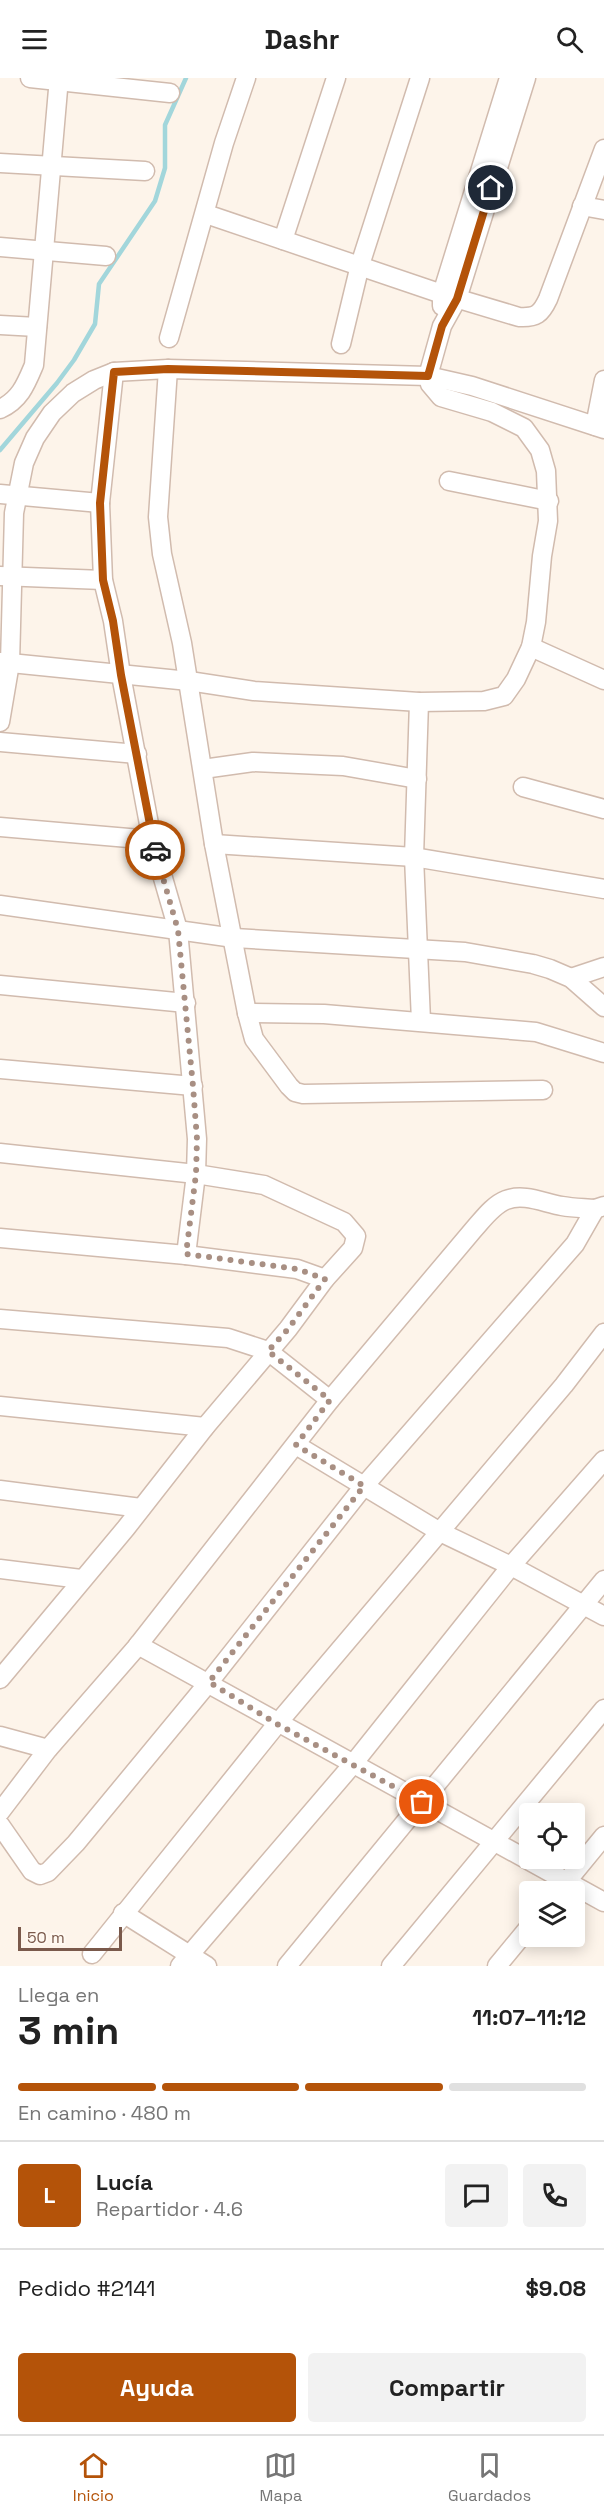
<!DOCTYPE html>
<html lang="es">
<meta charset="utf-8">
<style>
body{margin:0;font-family:"Space Grotesk",sans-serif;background:#f2f2f2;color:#222;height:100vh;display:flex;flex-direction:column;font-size:22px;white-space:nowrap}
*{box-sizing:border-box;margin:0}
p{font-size:20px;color:#767676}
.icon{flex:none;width:33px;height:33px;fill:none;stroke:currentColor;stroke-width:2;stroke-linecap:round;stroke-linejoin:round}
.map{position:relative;height:1888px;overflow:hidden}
.drawer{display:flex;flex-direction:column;background:#fff;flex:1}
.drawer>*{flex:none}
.controls{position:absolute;left:519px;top:1725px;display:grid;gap:12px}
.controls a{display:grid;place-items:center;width:66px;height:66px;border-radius:6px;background:#fff;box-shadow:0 3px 15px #0003;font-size:30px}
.scale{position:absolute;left:18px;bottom:15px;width:104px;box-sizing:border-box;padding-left:6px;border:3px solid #7a594b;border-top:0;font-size:16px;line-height:21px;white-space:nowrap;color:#7a594b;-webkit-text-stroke:4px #fff9f1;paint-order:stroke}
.pin{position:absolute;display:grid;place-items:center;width:51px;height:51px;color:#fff;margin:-26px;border:3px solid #fff;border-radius:50%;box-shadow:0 2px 6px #0007}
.courier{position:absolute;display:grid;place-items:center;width:60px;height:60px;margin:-30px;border:4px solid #b45309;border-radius:50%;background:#fff;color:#222;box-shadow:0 2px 8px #0007}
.overview em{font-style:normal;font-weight:700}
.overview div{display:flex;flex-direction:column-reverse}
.overview{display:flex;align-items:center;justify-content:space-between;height:102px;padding:0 18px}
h1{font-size:39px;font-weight:700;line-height:45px}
.bar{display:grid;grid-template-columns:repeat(4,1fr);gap:9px 6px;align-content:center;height:72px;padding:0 18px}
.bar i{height:8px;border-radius:4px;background:#e0e0e0}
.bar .on{background:#b45309}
.bar p{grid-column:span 4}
.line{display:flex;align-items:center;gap:15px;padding:0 18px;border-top:2px solid #e0e0e0}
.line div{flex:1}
.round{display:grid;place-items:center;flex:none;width:63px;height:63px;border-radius:6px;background:#f2f2f2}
.cta{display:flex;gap:12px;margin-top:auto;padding:12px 18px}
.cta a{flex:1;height:69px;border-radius:6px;background:#b45309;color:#fff;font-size:24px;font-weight:700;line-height:69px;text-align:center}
.cta a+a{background:#f2f2f2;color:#222}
header{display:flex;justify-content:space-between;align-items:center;height:78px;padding:0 18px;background:#fff;font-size:27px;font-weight:700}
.menu{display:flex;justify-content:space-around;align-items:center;height:84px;border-top:2px solid #e0e0e0;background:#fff;font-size:16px;color:#767676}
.menu a{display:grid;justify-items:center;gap:3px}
.menu .on{color:#b45309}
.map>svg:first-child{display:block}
</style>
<header><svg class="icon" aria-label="menu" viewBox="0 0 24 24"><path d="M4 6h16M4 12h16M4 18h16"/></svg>Dashr<svg class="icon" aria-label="search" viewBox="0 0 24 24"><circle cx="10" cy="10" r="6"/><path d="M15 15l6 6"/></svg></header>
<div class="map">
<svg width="604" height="1888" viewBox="0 0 604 1888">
<rect width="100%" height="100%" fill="#fdf4ea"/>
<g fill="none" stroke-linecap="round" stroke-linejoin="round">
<polyline stroke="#a2d6db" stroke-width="4.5" points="0,372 57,305 74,282 95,246 99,206 155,123 165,90 165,47 186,0"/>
<defs>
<g id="minor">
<polyline points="30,0 170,15"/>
<polyline points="0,85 145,93"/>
<polyline points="582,128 604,132"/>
<path d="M206 136 442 216 519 239C536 240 541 236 548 221L604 71"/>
<polyline points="283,162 336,0"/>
<polyline points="0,169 106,178"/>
<polyline points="442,228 442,216 509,0"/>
<polyline points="0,247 37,249"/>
<polyline points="169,260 224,65 246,0"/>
<polyline points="341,266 360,187 420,0"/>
<polyline points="168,291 158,439 162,476 182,565 214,766 247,935 254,961 289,1008 295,1014 303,1016 543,1012"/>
<polyline points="114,294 100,425 103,502 113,543 121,597 152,762 178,852 197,1061 196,1096 186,1177"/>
<path d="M0 331C20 322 26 306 34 287L59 0"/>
<polyline points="595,348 604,302"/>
<polyline points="449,403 549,423"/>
<polyline points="0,416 100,425"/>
<polyline points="0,498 103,502"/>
<polyline points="531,569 604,602"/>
<polyline points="0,584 189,603 254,613 419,624 484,623 504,618 516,601 531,569 536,544 542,478 548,443 546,393 540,372 524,350 492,334 441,319 430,306 428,298 442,248 457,221 526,0"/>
<polyline points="419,624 414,779 421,943"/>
<polyline points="0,644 10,585 14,435 24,385 35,360 52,335 73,315 94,302 114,294 168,291 428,298 472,308 604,351"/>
<polyline points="0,664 137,676"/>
<polyline points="203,691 253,684 343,688 417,701"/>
<polyline points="523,709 604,731"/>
<polyline points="0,749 152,762"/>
<polyline points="214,766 414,779 604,811"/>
<polyline points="0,827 234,860 465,874 533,886 550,891 571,900 604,929"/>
<polyline points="571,900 604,889"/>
<polyline points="0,907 186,925"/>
<polyline points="247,935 324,936 536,954 604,975"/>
<polyline points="0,991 193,1008"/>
<polyline points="0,1075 196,1096 264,1107 344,1144 356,1158 353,1170 325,1201 288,1251 205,1349 126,1450 0,1601"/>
<polyline points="0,1160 186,1177 297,1191 325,1201"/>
<polyline points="0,1241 228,1260 268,1273 330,1322"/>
<polyline points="0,1328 205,1349"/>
<polyline points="296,1367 440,1454 511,1488 604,1538"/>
<polyline points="0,1412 141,1430"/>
<polyline points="0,1491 81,1501"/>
<polyline points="138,1567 604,1824"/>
<polyline points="0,1658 48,1671"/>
<path d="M0 1734 48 1671 135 1571 330 1322 474 1151C483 1141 493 1127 506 1122 524 1115 544 1125 562 1128 573 1130 584 1130 595 1131"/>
<polyline points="0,1747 32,1793 40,1797 48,1794 76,1765 209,1604 364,1408 575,1166 595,1131 604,1128"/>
<polyline points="558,1814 604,1758"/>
<polyline points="123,1835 207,1888"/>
<polyline points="92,1876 277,1646 564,1307 604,1255"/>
<polyline points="180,1888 353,1686 511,1488 604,1382"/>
<polyline points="287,1888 604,1502"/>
<polyline points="391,1888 604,1631"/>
<polyline points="497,1888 530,1848"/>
</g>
</defs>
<use href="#minor" stroke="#d1bbae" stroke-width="21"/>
<use href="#minor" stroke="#fff" stroke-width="18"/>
</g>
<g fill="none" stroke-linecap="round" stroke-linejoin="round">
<polyline stroke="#a88f83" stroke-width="6" stroke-dasharray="0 10.8" points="155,772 178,852 193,1008 197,1061 196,1096 186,1176 297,1191 325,1201 288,1251 268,1273 330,1322 296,1367 364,1408 209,1604 277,1646 422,1724"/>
<polyline stroke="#b45309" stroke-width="8" points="155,772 121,597 113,543 103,502 100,425 114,294 168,291 428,298 442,248 457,221 491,110"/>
</g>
</svg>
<div class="controls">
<a><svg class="icon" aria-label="locate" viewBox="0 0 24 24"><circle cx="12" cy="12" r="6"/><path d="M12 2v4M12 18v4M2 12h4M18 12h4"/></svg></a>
<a><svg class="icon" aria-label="layers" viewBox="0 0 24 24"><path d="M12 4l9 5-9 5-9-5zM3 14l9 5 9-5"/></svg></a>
</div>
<div class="scale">50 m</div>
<div class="pin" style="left:422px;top:1724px;background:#ea580c"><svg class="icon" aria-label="bag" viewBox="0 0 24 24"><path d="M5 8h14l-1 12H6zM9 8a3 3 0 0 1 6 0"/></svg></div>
<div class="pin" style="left:491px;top:110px;background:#1f2937"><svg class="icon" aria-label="home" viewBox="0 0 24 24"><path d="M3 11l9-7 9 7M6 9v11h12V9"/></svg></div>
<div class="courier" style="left:155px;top:772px"><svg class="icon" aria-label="car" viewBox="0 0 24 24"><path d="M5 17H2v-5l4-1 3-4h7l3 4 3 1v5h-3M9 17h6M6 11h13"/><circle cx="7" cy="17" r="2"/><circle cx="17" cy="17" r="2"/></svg></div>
</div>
<section class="drawer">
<div class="overview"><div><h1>3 min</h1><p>Llega en</p></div><em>11:07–11:12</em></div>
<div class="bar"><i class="on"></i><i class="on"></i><i class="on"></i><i></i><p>En camino · 480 m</p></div>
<div class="line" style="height:108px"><b class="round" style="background:#b45309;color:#fff">L</b><div><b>Lucía</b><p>Repartidor · 4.6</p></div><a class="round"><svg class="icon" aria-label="chat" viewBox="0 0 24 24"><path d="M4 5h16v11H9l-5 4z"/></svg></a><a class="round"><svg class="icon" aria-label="phone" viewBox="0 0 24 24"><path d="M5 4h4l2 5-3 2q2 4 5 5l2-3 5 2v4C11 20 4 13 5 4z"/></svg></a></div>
<div class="line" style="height:78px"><div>Pedido #2141</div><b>$9.08</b></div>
<div class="cta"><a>Ayuda</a><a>Compartir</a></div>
</section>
<nav class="menu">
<a class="on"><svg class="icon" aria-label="home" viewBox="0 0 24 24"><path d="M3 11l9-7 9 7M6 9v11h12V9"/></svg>Inicio</a>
<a><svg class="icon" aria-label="map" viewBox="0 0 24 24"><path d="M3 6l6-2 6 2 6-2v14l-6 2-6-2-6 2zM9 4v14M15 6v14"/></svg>Mapa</a>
<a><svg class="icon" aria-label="saved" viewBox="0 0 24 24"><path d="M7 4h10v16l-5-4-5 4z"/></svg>Guardados</a>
</nav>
